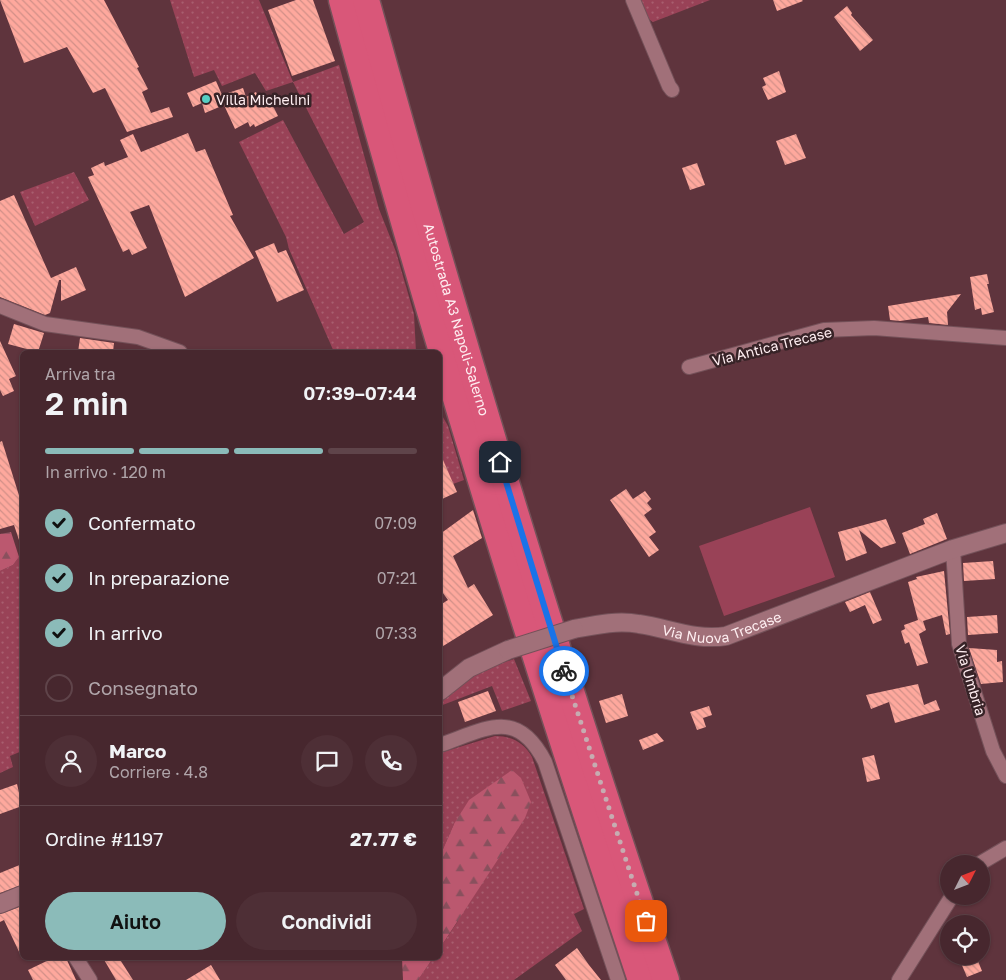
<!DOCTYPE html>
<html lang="it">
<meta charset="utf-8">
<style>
body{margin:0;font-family:"Golos Text",sans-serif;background:#4e2f36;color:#f1f3f6;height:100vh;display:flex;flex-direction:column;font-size:19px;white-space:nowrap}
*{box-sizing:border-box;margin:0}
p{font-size:16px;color:#b0a5aa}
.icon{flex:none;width:28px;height:28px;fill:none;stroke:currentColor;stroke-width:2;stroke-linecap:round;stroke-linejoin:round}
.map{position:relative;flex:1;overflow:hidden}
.sheet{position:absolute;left:20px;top:350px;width:422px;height:610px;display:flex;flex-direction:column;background:#47272e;border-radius:8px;box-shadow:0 1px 4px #0004,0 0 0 1px #5f444a}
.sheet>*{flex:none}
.needle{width:32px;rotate:48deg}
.fabs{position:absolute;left:940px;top:855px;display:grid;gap:10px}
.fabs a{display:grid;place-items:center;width:50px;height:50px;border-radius:50%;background:#47272e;box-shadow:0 1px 4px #0004,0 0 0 1px #5f444a;font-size:25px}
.pin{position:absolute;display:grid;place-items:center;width:42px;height:42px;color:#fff;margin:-21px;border-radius:10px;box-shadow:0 2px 8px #0006}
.courier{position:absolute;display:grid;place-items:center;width:50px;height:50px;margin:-25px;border:4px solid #1a73e8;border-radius:50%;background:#fff;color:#222;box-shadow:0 1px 6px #0007}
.headline em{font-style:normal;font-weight:600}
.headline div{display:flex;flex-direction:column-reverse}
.headline{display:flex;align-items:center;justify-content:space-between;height:85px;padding:0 25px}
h1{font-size:32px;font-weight:600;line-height:38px}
.bar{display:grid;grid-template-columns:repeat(4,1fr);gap:8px 5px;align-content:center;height:60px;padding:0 25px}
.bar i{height:6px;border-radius:4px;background:#5f444a}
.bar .current{background:#8bbbb9}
.bar p{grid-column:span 4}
.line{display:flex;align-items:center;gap:12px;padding:0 25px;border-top:1px solid #5f444a}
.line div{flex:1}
.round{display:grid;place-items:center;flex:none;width:52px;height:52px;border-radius:26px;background:#4e2f36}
ol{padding:0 25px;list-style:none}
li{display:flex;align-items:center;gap:15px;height:55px}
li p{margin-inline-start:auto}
li .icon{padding:5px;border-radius:50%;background:#8bbbb9;color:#111;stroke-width:4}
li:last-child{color:#b0a5aa}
li i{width:28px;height:28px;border:2px solid #5f444a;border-radius:50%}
.button{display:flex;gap:10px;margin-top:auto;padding:10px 25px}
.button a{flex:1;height:58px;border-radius:30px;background:#8bbbb9;color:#111;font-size:20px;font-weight:600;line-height:58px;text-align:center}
.button a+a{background:#4e2f36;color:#f1f3f6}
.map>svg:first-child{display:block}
</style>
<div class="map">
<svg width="1006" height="980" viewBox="0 0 1006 980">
<defs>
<pattern id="green-dots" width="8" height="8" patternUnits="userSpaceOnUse" patternTransform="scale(1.25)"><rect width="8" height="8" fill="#994257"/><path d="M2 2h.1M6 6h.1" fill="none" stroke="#a85e6f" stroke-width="1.8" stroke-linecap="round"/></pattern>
<pattern id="forest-firs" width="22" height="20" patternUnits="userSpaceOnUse" patternTransform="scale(1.25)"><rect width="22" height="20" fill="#bb586f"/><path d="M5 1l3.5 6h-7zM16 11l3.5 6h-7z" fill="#89505d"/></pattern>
<pattern id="building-back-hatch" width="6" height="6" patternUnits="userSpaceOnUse" patternTransform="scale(1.25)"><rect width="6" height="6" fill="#fea89d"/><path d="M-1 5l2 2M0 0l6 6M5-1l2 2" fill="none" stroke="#d29088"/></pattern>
</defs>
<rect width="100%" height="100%" fill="#5f343d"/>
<g fill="url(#green-dots)">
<polygon points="170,0 259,0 293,82 339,65 379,209 396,252 414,314 416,352 334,352 289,249 286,237 239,142 283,120 344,234 364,222 293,82 266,91 255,73 222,86 214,70 194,77"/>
<polygon points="640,0 710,0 653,22 647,18"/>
<polygon points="74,172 89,200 35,226 20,192"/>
<polygon points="440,412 448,426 464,480 453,484 440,453"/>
<polygon points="19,557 22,569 22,751 10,756 13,767 0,773 0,571 13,565"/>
<path d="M514 659 531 701 502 711 492 686 440 706V712C440 685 493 666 514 659Z"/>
<path d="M495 736C512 736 524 743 532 757L584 909 574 914 582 931 514 980H418L433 958H440V948L458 921 454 824 440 856V753Z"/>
</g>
<g fill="url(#forest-firs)">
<polygon points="11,532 19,557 13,565 0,571 0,534"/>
<polygon points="512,770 521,778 531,802 525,818 440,948 440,856 454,824 469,800"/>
<polygon points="402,958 433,958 418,980 403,980"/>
</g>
<polygon fill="#994257" points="810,507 835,577 724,616 699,546"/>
<g fill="url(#building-back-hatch)">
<polygon points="0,0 104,0 139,67 137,68 148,89 142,92 151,113 169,107 173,117 127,132 105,88 93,93 67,47 24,63"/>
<polygon points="296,0 313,0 335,61 292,76 268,10"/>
<polygon points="773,0 802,0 803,1 777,11"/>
<polygon points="847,6 852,13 851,15 873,40 860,51 834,17"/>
<polygon points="779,71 786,92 768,100 762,87 766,85 763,78"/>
<polygon points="216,81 222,95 243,88 246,97 256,92 262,104 270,100 278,116 255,127 254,124 250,127 248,122 235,129 224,105 205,113 202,103 193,107 187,93"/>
<polygon points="188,133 196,152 205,149 233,215 230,216 254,258 185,297 149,205 130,212 147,248 132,255 129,249 123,252 88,177 94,175 91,168 104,162 105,166 128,157 120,140 133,134 141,152"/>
<polygon points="796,134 806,158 785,165 776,141"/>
<polygon points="697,163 705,185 690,190 682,168"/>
<polygon points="14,195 51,278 76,267 86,290 61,301 61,280 59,280 50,313 45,315 0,297 0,201"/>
<polygon points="274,243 278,253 286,250 304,290 277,302 255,251"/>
<polygon points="987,274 989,284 987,284 994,312 982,315 981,308 975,310 970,277"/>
<polygon points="961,294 947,312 948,325 929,323 928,317 900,321 890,320 888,306"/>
<polygon points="14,324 44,333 38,352 8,344"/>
<polygon points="80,338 114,343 113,352 78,352"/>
<polygon points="0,341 16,376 9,379 14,391 3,396 0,390"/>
<polygon points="2,441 22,505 22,545 21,546 14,525 0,529 0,442"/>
<polygon points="440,453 457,492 440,500"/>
<polygon points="626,489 633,499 645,491 651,499 647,503 652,509 644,515 656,532 649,537 659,550 649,557 610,500"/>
<polygon points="473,510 482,538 453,556 468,588 474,584 493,615 440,648 440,605 448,600 440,589 440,534"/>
<polygon points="937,513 947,539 910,554 902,533 925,524 923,519"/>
<polygon points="886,519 896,543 881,548 859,530 867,553 846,561 838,532"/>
<polygon points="993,561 995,579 964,581 963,563"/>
<polygon points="944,571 950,634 946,635 942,615 923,621 926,630 919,634 928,663 917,666 909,642 905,644 901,631 905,629 904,625 918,620 908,582 917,579 916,577"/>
<polygon points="870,592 882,620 873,624 865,605 850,612 845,602"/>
<polygon points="997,615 998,633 968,635 967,617"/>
<polygon points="969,648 997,650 997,662 1002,661 1003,682 981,684"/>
<polygon points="918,684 924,705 936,700 940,710 895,723 889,702 871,709 866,695"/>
<polygon points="488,691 496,711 465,722 458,702"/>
<polygon points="622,694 628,716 606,723 599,701"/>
<polygon points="709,706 712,715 703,718 706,727 697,730 690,712"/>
<polygon points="657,733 664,741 643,750 639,740"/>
<polygon points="874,755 880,779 867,782 862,758"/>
<polygon points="17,784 22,806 0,814 0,790"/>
<polygon points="22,864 22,885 0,893 0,873"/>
<polygon points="22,906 22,958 4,920 0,922 0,914"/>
<polygon points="577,948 589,965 601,980 566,980 555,965"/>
<polygon points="958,956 976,956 982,971 967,977"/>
<polygon points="53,958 66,958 76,980 33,980 28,970"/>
<polygon points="103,958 119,958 133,980 116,980"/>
<polygon points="211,965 220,980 186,980"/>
</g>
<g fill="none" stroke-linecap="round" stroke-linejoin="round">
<defs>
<g id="minor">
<polyline points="633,0 669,86 672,90"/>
<polyline points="0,306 45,324 138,337 180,352"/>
<polyline points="689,367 824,330 874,328 1006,338"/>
<polyline points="953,549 959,644 993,751 1006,776"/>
<path d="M440 745C486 729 517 707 545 762L618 980"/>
<polyline points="979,864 1006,848"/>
<polyline points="76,958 90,980"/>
<polyline points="899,980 952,896"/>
</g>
<g id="tertiary">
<path id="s1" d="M574 629C595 625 617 620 639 624 668 628 695 641 726 636L953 549 1006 533"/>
<polyline points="440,691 469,668 508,650"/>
<polyline points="0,904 22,895"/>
</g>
<g id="motorway">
<path d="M342 0C431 330 533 656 641 980"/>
<path id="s2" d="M366 0C457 329 556 657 666 980"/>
</g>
</defs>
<use href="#minor" stroke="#745159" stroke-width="16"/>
<use href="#tertiary" stroke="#745159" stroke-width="20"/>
<use href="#motorway" stroke="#745159" stroke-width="29"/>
<use href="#minor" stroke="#a17079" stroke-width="14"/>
<use href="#tertiary" stroke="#a17079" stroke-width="18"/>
<use href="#motorway" stroke="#d95779" stroke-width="26"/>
<defs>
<polyline id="tertiary-bridge" points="508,650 574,629"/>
</defs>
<use href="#tertiary-bridge" stroke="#745159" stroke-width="20" stroke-linecap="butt"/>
<use href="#tertiary-bridge" stroke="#a17079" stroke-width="18"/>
</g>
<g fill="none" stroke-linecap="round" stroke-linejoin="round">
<polyline stroke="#c6acb1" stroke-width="5" stroke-dasharray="0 9" points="564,671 646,921"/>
<polyline stroke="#1a73e8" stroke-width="6" points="500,462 564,671"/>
</g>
<circle fill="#56cec3" stroke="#372327" stroke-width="2" cx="206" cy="99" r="5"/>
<g text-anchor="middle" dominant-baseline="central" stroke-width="5" stroke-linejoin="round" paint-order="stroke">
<g font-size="14" fill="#feedf0" stroke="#372327" text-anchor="start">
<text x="216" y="99">Villa Michelini</text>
</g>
<g font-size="14" fill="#feedf0" stroke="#372327">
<text stroke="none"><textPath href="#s2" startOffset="332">Autostrada A3 Napoli-Salerno</textPath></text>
<text transform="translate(772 346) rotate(-14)">Via Antica Trecase</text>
<text stroke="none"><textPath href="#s1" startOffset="151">Via Nuova Trecase</textPath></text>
<text transform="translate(971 680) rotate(73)">Via Umbria</text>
</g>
</g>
</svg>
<div class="fabs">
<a><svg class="needle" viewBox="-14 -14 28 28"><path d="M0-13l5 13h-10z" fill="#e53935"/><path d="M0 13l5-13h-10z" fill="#b0a5aa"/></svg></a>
<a><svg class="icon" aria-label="locate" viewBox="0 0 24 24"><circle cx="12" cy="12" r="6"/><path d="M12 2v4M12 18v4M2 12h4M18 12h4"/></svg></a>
</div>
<div class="pin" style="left:646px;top:921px;background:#ea580c"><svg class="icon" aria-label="bag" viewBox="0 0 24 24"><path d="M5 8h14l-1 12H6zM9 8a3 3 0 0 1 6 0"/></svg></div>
<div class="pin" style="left:500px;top:462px;background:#1f2937"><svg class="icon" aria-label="home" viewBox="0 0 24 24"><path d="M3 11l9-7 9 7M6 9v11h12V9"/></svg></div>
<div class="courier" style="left:564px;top:671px"><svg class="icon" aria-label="bike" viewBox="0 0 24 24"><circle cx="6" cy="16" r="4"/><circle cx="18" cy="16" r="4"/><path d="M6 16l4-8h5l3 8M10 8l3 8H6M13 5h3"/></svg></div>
<section class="sheet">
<div class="headline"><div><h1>2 min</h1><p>Arriva tra</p></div><em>07:39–07:44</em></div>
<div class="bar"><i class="current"></i><i class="current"></i><i class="current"></i><i></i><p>In arrivo · 120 m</p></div>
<ol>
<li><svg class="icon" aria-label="check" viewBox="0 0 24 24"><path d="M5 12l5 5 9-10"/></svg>Confermato<p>07:09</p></li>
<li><svg class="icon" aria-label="check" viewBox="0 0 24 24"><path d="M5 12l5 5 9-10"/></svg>In preparazione<p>07:21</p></li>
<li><svg class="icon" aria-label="check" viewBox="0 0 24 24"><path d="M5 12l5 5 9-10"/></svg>In arrivo<p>07:33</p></li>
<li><i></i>Consegnato</li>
</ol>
<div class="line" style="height:90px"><a class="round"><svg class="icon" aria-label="person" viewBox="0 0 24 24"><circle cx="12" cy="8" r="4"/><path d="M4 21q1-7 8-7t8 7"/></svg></a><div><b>Marco</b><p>Corriere · 4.8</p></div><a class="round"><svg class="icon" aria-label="chat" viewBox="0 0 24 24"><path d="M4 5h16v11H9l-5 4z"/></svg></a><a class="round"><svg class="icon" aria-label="phone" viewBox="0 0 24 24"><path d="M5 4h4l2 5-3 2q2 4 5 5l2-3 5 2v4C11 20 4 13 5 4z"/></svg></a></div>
<div class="line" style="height:65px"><div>Ordine #1197</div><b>27.77 €</b></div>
<div class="button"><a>Aiuto</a><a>Condividi</a></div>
</section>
</div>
